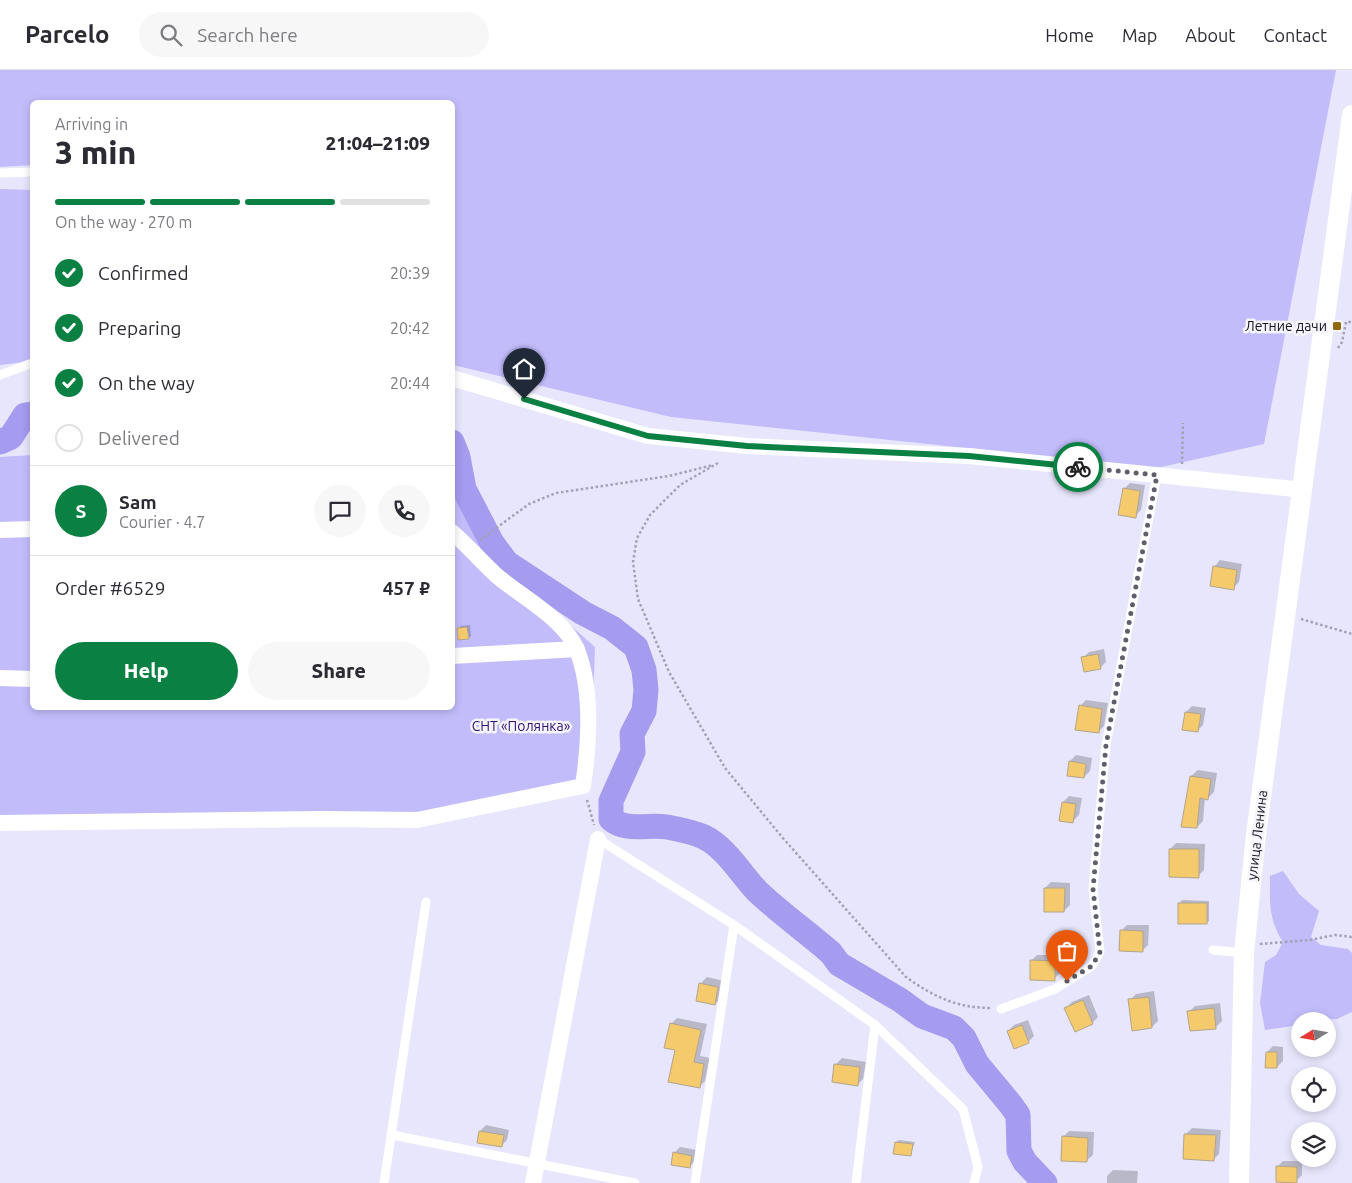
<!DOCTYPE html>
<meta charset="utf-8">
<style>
body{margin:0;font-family:Ubuntu,sans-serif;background:#f7f7f7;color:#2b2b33;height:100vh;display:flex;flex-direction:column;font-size:19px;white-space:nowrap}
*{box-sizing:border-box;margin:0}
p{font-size:16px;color:#7c7c81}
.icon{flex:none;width:28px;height:28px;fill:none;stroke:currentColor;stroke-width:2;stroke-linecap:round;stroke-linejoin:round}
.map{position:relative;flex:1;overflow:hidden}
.details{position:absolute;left:30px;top:30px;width:425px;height:610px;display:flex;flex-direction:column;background:#fff;border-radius:8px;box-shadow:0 2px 8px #0003}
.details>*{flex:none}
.needle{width:32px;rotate:259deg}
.controls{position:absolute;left:1291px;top:942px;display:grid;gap:10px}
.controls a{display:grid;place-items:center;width:45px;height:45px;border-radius:50%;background:#fff;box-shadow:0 2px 8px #0003;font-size:25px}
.pin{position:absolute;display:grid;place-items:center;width:42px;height:42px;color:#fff;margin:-51px -21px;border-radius:50% 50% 50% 0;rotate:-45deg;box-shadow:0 0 5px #0007}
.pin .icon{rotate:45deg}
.courier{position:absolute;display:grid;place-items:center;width:50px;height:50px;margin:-25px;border:4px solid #0b8043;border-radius:50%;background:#fff;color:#222;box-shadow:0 1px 6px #0007}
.overview em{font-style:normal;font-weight:800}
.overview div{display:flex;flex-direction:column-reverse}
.overview{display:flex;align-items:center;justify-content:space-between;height:85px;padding:0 25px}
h1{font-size:32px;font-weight:800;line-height:38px}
.bar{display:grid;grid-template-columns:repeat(4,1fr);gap:8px 5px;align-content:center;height:60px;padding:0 25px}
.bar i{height:6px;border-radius:4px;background:#e1e1e2}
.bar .active{background:#0b8043}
.bar p{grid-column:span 4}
.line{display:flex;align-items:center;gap:12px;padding:0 25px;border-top:1px solid #e1e1e2}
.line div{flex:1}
.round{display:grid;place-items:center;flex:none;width:52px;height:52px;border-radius:26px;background:#f7f7f7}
ol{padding:0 25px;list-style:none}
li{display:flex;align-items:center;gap:15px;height:55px}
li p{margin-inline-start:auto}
li .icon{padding:5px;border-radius:50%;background:#0b8043;color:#fff;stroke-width:4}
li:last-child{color:#7c7c81}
li i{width:28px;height:28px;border:2px solid #e1e1e2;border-radius:50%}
.primary-button{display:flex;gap:10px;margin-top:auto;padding:10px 25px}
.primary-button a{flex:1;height:58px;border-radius:30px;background:#0b8043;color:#fff;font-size:20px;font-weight:800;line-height:58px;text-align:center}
.primary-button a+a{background:#f7f7f7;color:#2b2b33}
header{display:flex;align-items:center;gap:30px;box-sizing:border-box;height:70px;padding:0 25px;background:#fff;border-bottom:1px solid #e1e1e2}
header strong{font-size:24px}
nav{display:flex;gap:28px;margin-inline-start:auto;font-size:18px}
.search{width:350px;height:45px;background:#f7f7f7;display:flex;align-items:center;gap:12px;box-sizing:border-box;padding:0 18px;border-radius:28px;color:#7c7c81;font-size:19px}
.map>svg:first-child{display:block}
</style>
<header>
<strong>Parcelo</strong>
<div class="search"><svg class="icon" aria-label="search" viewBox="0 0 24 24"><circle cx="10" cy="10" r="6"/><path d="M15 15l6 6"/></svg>Search here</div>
<nav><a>Home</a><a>Map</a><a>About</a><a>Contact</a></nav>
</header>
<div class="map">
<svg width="1352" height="1113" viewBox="0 0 1352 1113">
<rect width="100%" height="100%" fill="#e7e6fc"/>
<g fill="#c2bcfb">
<polygon points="0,0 1336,0 1264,374 1157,398 671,347 453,295 452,32 32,32 32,95 0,97"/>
<polygon points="0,119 32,120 32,291 0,295"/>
<polygon points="32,385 32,638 452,638 453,409 480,476 595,577 590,718 424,744 0,760 0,387"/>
<path d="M1283 801 1299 824 1319 841 1311 867 1321 875 1348 879 1352 883V942L1337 949 1300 951V955L1265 960 1260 933 1265 892 1276 885 1283 872C1268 848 1270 833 1270 806Z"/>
</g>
<g fill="#0003">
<polygon points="1130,413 1145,415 1141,440 1135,446 1124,419"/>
<polygon points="1220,490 1242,494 1239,512 1233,518 1214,497"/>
<polygon points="470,555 471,566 468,568 458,559 461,556"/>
<polygon points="1104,579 1106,592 1100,598 1083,588 1089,582"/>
<polygon points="1086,630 1108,633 1104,656 1098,662 1080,636"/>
<polygon points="1192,636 1206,638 1203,655 1197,661 1186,642"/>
<polygon points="1076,685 1092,688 1090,701 1084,707 1070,691"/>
<polygon points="1198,700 1217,703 1214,722 1208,728 1205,728 1203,751 1197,757 1182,756 1191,706"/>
<polygon points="1069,726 1082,728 1079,745 1073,751 1063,732"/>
<polygon points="1176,773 1205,774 1204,800 1198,806 1170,779"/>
<polygon points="1051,812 1070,813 1070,835 1064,841 1045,818"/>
<polygon points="1182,830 1209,831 1209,851 1206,853 1180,833"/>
<polygon points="1127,855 1149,855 1148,875 1142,881 1121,861"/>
<polygon points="1037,885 1061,885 1060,903 1054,909 1031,891"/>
<polygon points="707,907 724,911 721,928 715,934 701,913"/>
<polygon points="1154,921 1158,951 1152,957 1130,930 1136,924"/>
<polygon points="1089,925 1098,947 1092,953 1066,938 1072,932"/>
<polygon points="1220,933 1222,951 1216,957 1189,942 1195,936"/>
<polygon points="677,948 707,954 700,986 710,988 705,1011 699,1017 676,979 671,954"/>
<polygon points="1028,950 1034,966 1028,972 1008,961 1014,955"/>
<polygon points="1273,976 1283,977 1283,991 1277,997 1267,982"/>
<polygon points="842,988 866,992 863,1009 857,1015 836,994"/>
<polygon points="486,1055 509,1060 507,1070 501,1076 478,1072 480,1061"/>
<polygon points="1192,1058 1221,1060 1219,1084 1213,1090 1186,1064"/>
<polygon points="1069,1061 1094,1062 1093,1085 1086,1091 1063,1067"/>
<polygon points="899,1070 915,1072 910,1085 896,1072"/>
<polygon points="680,1077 697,1080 695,1091 689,1097 674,1083"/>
<polygon points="1283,1091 1302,1091 1302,1105 1296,1111 1277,1097"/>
<polygon points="1113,1100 1138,1101 1137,1113 1107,1113 1107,1106"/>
</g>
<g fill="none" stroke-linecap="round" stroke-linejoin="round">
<g stroke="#a59bef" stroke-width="25">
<polyline points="0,372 11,367 25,345 32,344"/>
<path d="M452 372 458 387 464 419 492 473 507 493 583 543 612 558 636 577 644 600 646 620 644 641 632 664 633 682 611 731V749C626 762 648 754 667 757 678 759 693 762 704 767 725 777 741 804 757 821 780 843 807 862 831 883L839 894 900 930 922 946 954 958 964 968 977 994 1011 1035 1018 1045 1019 1081 1025 1092 1045 1113"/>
</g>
</g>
<g fill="#f5ca6d" stroke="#b2a58c">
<polygon points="1123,418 1140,421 1136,448 1118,445"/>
<polygon points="1213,496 1237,500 1234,520 1210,516"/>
<polygon points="467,557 469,569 458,570 457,558"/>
<polygon points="1098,584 1101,599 1084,602 1081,587"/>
<polygon points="1079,635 1102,639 1099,663 1075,660"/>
<polygon points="1185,642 1201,644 1198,662 1182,660"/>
<polygon points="1069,691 1086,694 1084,708 1067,706"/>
<polygon points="1190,706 1211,709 1208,730 1200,728 1197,758 1181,757"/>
<polygon points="1062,732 1076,734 1073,753 1059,751"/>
<polygon points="1169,779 1199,779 1199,808 1169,807"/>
<polygon points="1044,818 1065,818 1064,842 1044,842"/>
<rect x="1178" y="833" width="29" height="21"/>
<polygon points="1120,860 1143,861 1143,882 1119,881"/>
<polygon points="1030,890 1055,891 1055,911 1030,910"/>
<polygon points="699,913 718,917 715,935 696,931"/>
<polygon points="1149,927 1152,958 1132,961 1128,929"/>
<polygon points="1083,930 1093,954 1075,962 1064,938"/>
<polygon points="1214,938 1216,959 1190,961 1187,941"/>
<polygon points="670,953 701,960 694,992 704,994 700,1018 668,1012 675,980 664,978"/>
<polygon points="1022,955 1029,973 1014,979 1007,961"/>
<polygon points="1266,982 1277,982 1277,998 1265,998"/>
<polygon points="834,994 860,997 858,1016 832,1012"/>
<polygon points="479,1061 504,1065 502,1077 477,1073"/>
<polygon points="1184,1064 1216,1065 1214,1091 1183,1089"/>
<polygon points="1062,1066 1088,1068 1087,1092 1061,1091"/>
<polygon points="895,1072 913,1074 911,1086 893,1084"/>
<polygon points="673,1082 692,1086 690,1098 671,1095"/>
<polygon points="1276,1096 1297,1097 1297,1113 1276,1112"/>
</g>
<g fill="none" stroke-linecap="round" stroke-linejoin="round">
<g stroke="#a3a2b4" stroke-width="2.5" stroke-dasharray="2.5 2.5" stroke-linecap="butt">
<polyline points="1338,278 1342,272 1346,252 1352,252"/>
<path d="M718 393 680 415 650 445 637 468 633 492 638 529 669 602 725 698 782 767 906 907C934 927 957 938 991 938"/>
<polyline points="1182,394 1183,353"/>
<polyline points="480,470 529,434 556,423 669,406 713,395"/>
<polyline points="1301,549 1352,564"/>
<polyline points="587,730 594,755"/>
<polyline points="1260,874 1310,870 1335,865 1352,867"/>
</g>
<g stroke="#fff" stroke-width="9">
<polyline points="0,103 32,102"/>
<polyline points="0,305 32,293"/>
<polyline points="598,769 734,855 875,955 963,1039 978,1097 974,1113"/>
<polyline points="1213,880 1244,883"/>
<polyline points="1001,939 1055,919 1092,896 1100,882 1093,819 1106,675 1157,405"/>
<polyline points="392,1065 635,1113"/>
<polyline points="384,1113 426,832"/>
<polyline points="695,1113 734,855"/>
<polyline points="856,1113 875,955"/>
</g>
<g stroke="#fff" stroke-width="16">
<polyline points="452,308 648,366 747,376 969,386 1304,420"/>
<polyline points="0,460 32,459"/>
<polyline points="452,586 577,579"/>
<polyline points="0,608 32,609"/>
<path d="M0 753 324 749 417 750 583 716C589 675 593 620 577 580 564 548 521 527 496 505 481 491 468 476 452 462"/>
<polyline points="533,1113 598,769"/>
</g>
<polyline stroke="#fff" stroke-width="20" points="1239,1113 1244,883 1256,765 1352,45"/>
</g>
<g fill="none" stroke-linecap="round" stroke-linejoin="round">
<polyline stroke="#5f5e6c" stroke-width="5" stroke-dasharray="0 9" points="1067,911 1092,896 1100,882 1093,819 1106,675 1157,405 1078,397"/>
<polyline stroke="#0b8043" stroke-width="6" points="524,329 648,366 747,376 969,386 1078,397"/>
</g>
<rect fill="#8e6b0e" stroke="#f5f5fb" stroke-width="2" x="1332" y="251" width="10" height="10" rx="2.5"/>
<g text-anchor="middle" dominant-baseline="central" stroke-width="5" stroke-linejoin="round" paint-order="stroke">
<g font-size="14" fill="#16151f" stroke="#f5f5fb" text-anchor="end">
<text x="1327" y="256">Летние дачи</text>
</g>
<g font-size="14" fill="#311173" stroke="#f5f5fb">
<text x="521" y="656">СНТ «Полянка»</text>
</g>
<g font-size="14" fill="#16151f" stroke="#f5f5fb">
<text transform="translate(1257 765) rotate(-83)">улица Ленина</text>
</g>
</g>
</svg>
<div class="controls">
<a><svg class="needle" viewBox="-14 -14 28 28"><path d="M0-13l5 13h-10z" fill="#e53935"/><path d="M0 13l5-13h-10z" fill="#7c7c81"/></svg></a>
<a><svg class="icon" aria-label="locate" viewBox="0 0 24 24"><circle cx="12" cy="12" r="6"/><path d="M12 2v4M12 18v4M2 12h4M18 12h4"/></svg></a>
<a><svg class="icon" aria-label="layers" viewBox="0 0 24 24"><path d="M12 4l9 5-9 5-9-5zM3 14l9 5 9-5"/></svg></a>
</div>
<div class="pin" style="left:1067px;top:911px;background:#ea580c"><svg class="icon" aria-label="bag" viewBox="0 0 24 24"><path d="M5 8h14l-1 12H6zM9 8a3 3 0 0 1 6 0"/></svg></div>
<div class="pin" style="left:524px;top:329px;background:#1f2937"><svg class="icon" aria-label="home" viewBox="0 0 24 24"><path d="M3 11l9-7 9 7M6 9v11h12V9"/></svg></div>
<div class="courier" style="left:1078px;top:397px"><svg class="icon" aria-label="bike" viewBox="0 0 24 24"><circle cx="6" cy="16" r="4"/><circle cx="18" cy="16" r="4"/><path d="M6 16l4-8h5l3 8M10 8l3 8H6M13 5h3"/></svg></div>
<section class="details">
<div class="overview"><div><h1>3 min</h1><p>Arriving in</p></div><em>21:04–21:09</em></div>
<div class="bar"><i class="active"></i><i class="active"></i><i class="active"></i><i></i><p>On the way · 270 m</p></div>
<ol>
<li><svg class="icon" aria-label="check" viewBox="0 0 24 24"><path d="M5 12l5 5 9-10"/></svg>Confirmed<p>20:39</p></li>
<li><svg class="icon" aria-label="check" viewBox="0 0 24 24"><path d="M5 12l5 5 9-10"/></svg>Preparing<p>20:42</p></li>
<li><svg class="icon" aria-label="check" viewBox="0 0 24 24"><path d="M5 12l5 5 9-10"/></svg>On the way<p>20:44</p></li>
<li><i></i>Delivered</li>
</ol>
<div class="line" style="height:90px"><b class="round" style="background:#0b8043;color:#fff">S</b><div><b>Sam</b><p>Courier · 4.7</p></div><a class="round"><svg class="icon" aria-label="chat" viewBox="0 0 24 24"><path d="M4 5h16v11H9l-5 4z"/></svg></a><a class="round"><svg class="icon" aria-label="phone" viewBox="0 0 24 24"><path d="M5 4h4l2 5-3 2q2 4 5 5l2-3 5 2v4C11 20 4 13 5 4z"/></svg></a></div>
<div class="line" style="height:65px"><div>Order #6529</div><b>457 ₽</b></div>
<div class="primary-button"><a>Help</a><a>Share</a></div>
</section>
</div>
